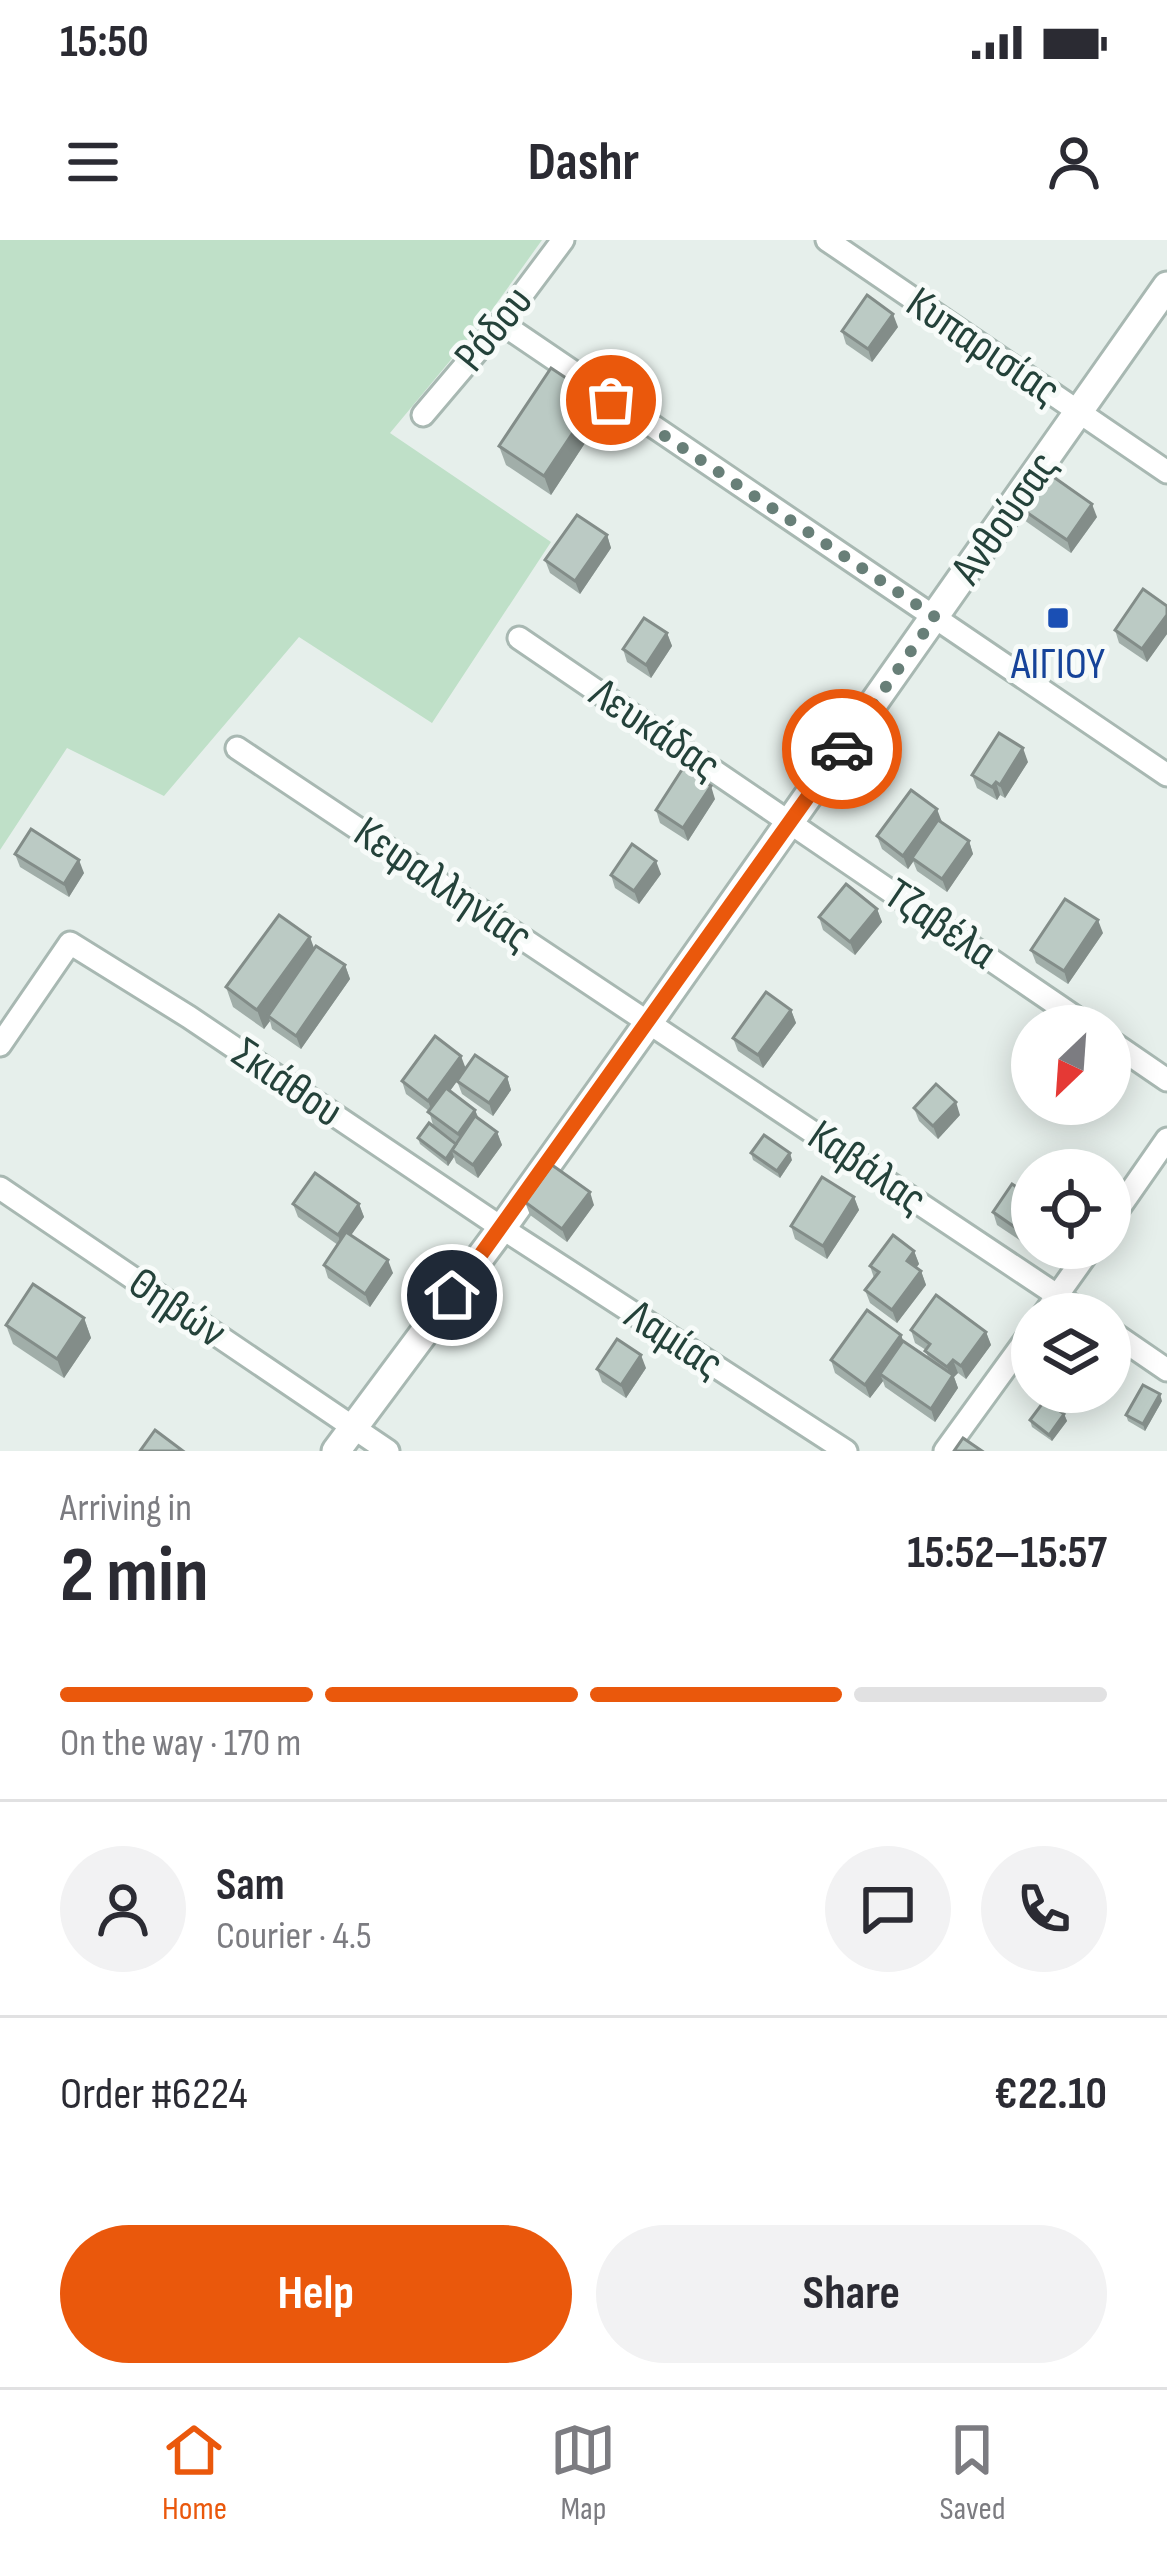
<!DOCTYPE html>
<meta charset="utf-8">
<style>
body{margin:0;font-family:"Sofia Sans Condensed",sans-serif;background:#f2f2f3;color:#2b2b33;height:100vh;display:flex;flex-direction:column;font-size:45px;white-space:nowrap}
*{box-sizing:border-box;margin:0}
p{font-size:39px;color:#7c7c81}
.icon{flex:none;width:66px;height:66px;fill:none;stroke:currentColor;stroke-width:2;stroke-linecap:round;stroke-linejoin:round}
.map{position:relative;height:1211px;overflow:hidden}
.panel{display:flex;flex-direction:column;background:#fff;flex:1}
.panel>*{flex:none}
.needle{width:78px;rotate:205deg}
.controls{position:absolute;left:1011px;top:765px;display:grid;gap:24px}
.controls a{display:grid;place-items:center;width:120px;height:120px;border-radius:50%;background:#fff;box-shadow:0 6px 30px #0003;font-size:60px}
.pin{position:absolute;display:grid;place-items:center;width:102px;height:102px;color:#fff;margin:-51px;border:6px solid #fff;border-radius:50%;box-shadow:0 3px 12px #0007}
.courier{position:absolute;display:grid;place-items:center;width:120px;height:120px;margin:-60px;border:9px solid #ea580c;border-radius:50%;background:#fff;color:#222;box-shadow:0 3px 15px #0007}
.head em{font-style:normal;font-weight:700}
.head div{display:flex;flex-direction:column-reverse}
.head{display:flex;align-items:center;justify-content:space-between;height:204px;padding:0 60px}
h1{font-size:78px;font-weight:700;line-height:90px}
.bar{display:grid;grid-template-columns:repeat(4,1fr);gap:18px 12px;align-content:center;height:144px;padding:0 60px}
.bar i{height:15px;border-radius:9px;background:#e1e1e2}
.bar .current{background:#ea580c}
.bar p{grid-column:span 4}
.line{display:flex;align-items:center;gap:30px;padding:0 60px;border-top:3px solid #e1e1e2}
.line div{flex:1}
.round{display:grid;place-items:center;flex:none;width:126px;height:126px;border-radius:63px;background:#f2f2f3}
.action{display:flex;gap:24px;margin-top:auto;padding:24px 60px}
.action a{flex:1;height:138px;border-radius:72px;background:#ea580c;color:#fff;font-size:48px;font-weight:700;line-height:138px;text-align:center}
.action a+a{background:#f2f2f3;color:#2b2b33}
.status{display:flex;justify-content:space-between;align-items:center;height:84px;padding:0 60px;background:#fff;direction:ltr}
.status svg{height:33px;fill:currentColor}
header{display:flex;justify-content:space-between;align-items:center;height:156px;padding:0 60px;background:#fff;font-size:54px;font-weight:700}
.tab-bar{display:flex;justify-content:space-around;align-items:center;height:168px;border-top:3px solid #e1e1e2;background:#fff;font-size:33px;color:#7c7c81}
.tab-bar a{display:grid;justify-items:center;gap:6px}
.tab-bar .current{color:#ea580c}
.map>svg:first-child{display:block}
</style>
<div class="status"><b>15:50</b><svg viewBox="0 0 49 12"><path d="M0 12V9h3v3zM5 12V6h3v6zM10 12V3h3v9zM15 12V0h3v12zM26 1h20v11H26zM47 4h2v5h-2z"/></svg></div>
<header><svg class="icon" aria-label="menu" viewBox="0 0 24 24"><path d="M4 6h16M4 12h16M4 18h16"/></svg>Dashr<svg class="icon" aria-label="person" viewBox="0 0 24 24"><circle cx="12" cy="8" r="4"/><path d="M4 21q1-7 8-7t8 7"/></svg></header>
<div class="map">
<svg width="1167" height="1211" viewBox="0 0 1167 1211">
<rect width="100%" height="100%" fill="#e6efeb"/>
<polygon fill="#bfe0c8" points="0,0 542,0 489,74 390,193 551,302 432,483 299,397 164,556 67,508 0,610"/>
<g fill="none" stroke-linecap="round" stroke-linejoin="round">
<defs>
<g id="minor">
<polyline points="827,0 1167,232"/>
<polyline points="501,83 1167,535"/>
<polyline points="423,175 501,83 563,0"/>
<polyline points="519,398 1088,786"/>
<polyline points="237,508 1085,1074"/>
<polyline points="1110,801 1167,840"/>
<polyline points="0,805 70,703 189,777 502,988 846,1211"/>
<polyline points="0,948 388,1211"/>
<polyline points="1110,981 1167,899"/>
<polyline points="1044,1074 1091,1008"/>
<polyline points="1110,1091 1167,1130"/>
<polyline points="945,1211 1032,1091"/>
</g>
<polyline id="tertiary" points="336,1211 502,988 649,782 1167,46"/>
</defs>
<use href="#minor" stroke="#a8b8b2" stroke-width="27"/>
<use href="#tertiary" stroke="#a8b8b2" stroke-width="33"/>
<use href="#minor" stroke="#fff" stroke-width="21"/>
<use href="#tertiary" stroke="#fff" stroke-width="27"/>
</g>
<g fill="#a1aea9">
<polygon points="898,87 872,122 846,104 842,91"/>
<polygon points="602,177 551,255 506,225 499,206"/>
<polygon points="1019,267 1097,277 1071,313 1024,280"/>
<polygon points="607,295 611,308 580,354 550,333 545,320"/>
<polygon points="1167,366 1167,394 1147,422 1119,403 1115,390"/>
<polygon points="667,393 672,406 651,438 627,422 623,409"/>
<polygon points="1028,522 1005,558 1000,555 997,560 977,548 972,535"/>
<polygon points="715,559 688,601 660,583 656,570"/>
<polygon points="942,582 969,601 973,614 947,652 917,631 913,621 908,629 882,609 877,596"/>
<polygon points="15,614 84,633 69,657 20,627"/>
<polygon points="661,634 639,664 615,648 611,635"/>
<polygon points="877,669 882,682 855,715 823,690 819,677"/>
<polygon points="1103,693 1068,744 1036,723 1031,710"/>
<polygon points="314,709 345,725 350,739 301,809 272,789 270,781 264,789 233,767 226,747"/>
<polygon points="791,770 796,783 763,828 738,811 733,798"/>
<polygon points="466,828 507,837 511,850 493,876 462,854 457,841 450,851 475,870 479,879 497,892 502,905 478,938 456,923 454,917 448,926 420,904 418,898 457,903 433,885 429,871 406,854 402,841"/>
<polygon points="914,868 960,875 938,899 919,881"/>
<polygon points="751,913 792,920 780,938 753,920"/>
<polygon points="854,957 859,970 827,1019 795,999 791,986"/>
<polygon points="1032,957 1032,1008 1051,1008 1045,1017 997,985 993,972"/>
<polygon points="525,962 594,965 567,1002 530,975"/>
<polygon points="293,964 359,964 364,977 351,995 393,1033 370,1067 328,1038 324,1025 338,1005 298,977"/>
<polygon points="914,1011 919,1024 916,1028 921,1031 926,1045 897,1083 870,1063 865,1050 874,1038 870,1026"/>
<polygon points="84,1078 91,1098 64,1138 13,1104 6,1085"/>
<polygon points="911,1090 986,1092 991,1105 966,1139 958,1133 954,1137 958,1148 935,1182 885,1147 883,1141 870,1158 835,1133 831,1120 901,1095 903,1101 928,1118 926,1110 915,1103"/>
<polygon points="646,1128 626,1158 602,1142 597,1129"/>
<polygon points="1162,1161 1145,1191 1128,1181 1126,1175"/>
<polygon points="1064,1174 1067,1181 1052,1201 1032,1187 1030,1180"/>
</g>
<g fill="#838d89">
<polygon points="893,74 898,87 872,122 868,109"/>
<polygon points="596,158 602,177 551,255 544,236"/>
<polygon points="1092,264 1097,277 1071,313 1067,300"/>
<polygon points="607,295 611,308 580,354 575,341"/>
<polygon points="1167,375 1167,394 1147,422 1142,409"/>
<polygon points="667,393 672,406 651,438 646,425"/>
<polygon points="1023,508 1028,522 1005,558 1000,545"/>
<polygon points="996,542 1000,555 997,560 992,547"/>
<polygon points="711,546 715,559 688,601 683,588"/>
<polygon points="937,569 942,582 908,629 903,616"/>
<polygon points="969,601 973,614 947,652 942,639"/>
<polygon points="79,620 84,633 69,657 64,644"/>
<polygon points="656,621 661,634 639,664 634,651"/>
<polygon points="877,669 882,682 855,715 850,702"/>
<polygon points="1098,680 1103,693 1068,744 1064,731"/>
<polygon points="310,697 317,716 268,776 270,781 264,789 257,770"/>
<polygon points="345,725 350,739 301,809 296,796"/>
<polygon points="791,770 796,783 763,828 758,815"/>
<polygon points="461,816 466,829 433,874 428,861"/>
<polygon points="507,837 511,850 493,876 489,863"/>
<polygon points="956,862 960,875 938,899 933,886"/>
<polygon points="475,870 480,883 462,907 458,894"/>
<polygon points="497,892 502,905 478,938 473,925"/>
<polygon points="452,911 454,917 448,926 446,919"/>
<polygon points="790,913 792,920 780,938 777,931"/>
<polygon points="590,952 594,965 567,1002 562,989"/>
<polygon points="854,957 859,970 827,1019 823,1006"/>
<polygon points="359,964 364,977 342,1008 338,995"/>
<polygon points="1042,1008 1051,1008 1045,1017"/>
<polygon points="914,1011 919,1024 911,1034 907,1021"/>
<polygon points="388,1020 393,1033 370,1067 365,1054"/>
<polygon points="921,1031 926,1045 897,1083 892,1070"/>
<polygon points="84,1078 91,1098 64,1138 57,1119"/>
<polygon points="986,1092 991,1105 966,1139 961,1126"/>
<polygon points="901,1095 906,1108 880,1134 883,1141 870,1158 865,1145"/>
<polygon points="641,1115 646,1128 626,1158 621,1145"/>
<polygon points="953,1120 958,1133 954,1137 958,1148 935,1182 931,1169 951,1138 947,1127"/>
<polygon points="1160,1154 1162,1161 1145,1191 1143,1184"/>
<polygon points="1064,1174 1067,1181 1052,1201 1049,1195"/>
</g>
<g fill="#bbcac4" stroke="#838d89" stroke-width="3">
<polygon points="867,55 893,74 868,109 842,91"/>
<polygon points="551,128 596,158 544,236 499,206"/>
<polygon points="1045,231 1092,264 1067,300 1019,267"/>
<polygon points="577,275 607,295 575,341 545,320"/>
<polygon points="1143,349 1167,366 1167,375 1142,409 1115,390"/>
<polygon points="644,378 667,393 646,425 623,409"/>
<polygon points="999,493 1023,508 1000,545 996,542 992,547 972,535"/>
<polygon points="683,528 711,546 683,588 656,570"/>
<polygon points="911,550 937,569 903,616 877,596"/>
<polygon points="938,580 969,601 942,639 912,618"/>
<polygon points="31,589 79,620 64,644 15,614"/>
<polygon points="632,604 656,621 634,651 611,635"/>
<polygon points="846,644 877,669 850,702 819,677"/>
<polygon points="1065,659 1098,680 1064,731 1031,710"/>
<polygon points="279,675 310,697 257,770 226,747"/>
<polygon points="316,706 345,725 296,796 268,776"/>
<polygon points="766,752 791,770 758,815 733,798"/>
<polygon points="435,796 461,816 428,861 402,841"/>
<polygon points="475,815 507,837 489,863 457,841"/>
<polygon points="936,844 956,862 933,886 914,868"/>
<polygon points="446,848 475,870 458,894 428,872"/>
<polygon points="475,876 497,892 473,925 452,910"/>
<polygon points="429,883 456,904 446,919 418,898"/>
<polygon points="764,895 790,913 777,931 751,913"/>
<polygon points="552,925 590,952 562,989 525,962"/>
<polygon points="315,933 359,964 338,995 293,964"/>
<polygon points="822,937 854,957 823,1006 791,986"/>
<polygon points="1012,944 1032,957 1032,999 993,972"/>
<polygon points="346,992 388,1020 365,1054 324,1025"/>
<polygon points="893,995 914,1011 907,1021 921,1031 892,1070 865,1050 879,1032 870,1026"/>
<polygon points="33,1044 84,1078 57,1119 6,1085"/>
<polygon points="936,1055 986,1092 961,1126 953,1120 947,1127 925,1111 930,1104 911,1090"/>
<polygon points="867,1070 901,1095 865,1145 831,1120"/>
<polygon points="617,1099 641,1115 621,1145 597,1129"/>
<polygon points="903,1101 953,1135 931,1169 880,1134"/>
<polygon points="1143,1145 1160,1154 1143,1184 1126,1175"/>
<polygon points="1045,1160 1064,1174 1049,1195 1030,1180"/>
<polygon points="155,1190 183,1211 140,1211"/>
<polygon points="963,1198 982,1211 954,1211"/>
</g>
<g fill="none" stroke-linecap="round" stroke-linejoin="round">
<polyline stroke="#687f78" stroke-width="12" stroke-dasharray="0 21.6" points="611,160 935,377 842,509"/>
<polyline stroke="#ea580c" stroke-width="15" points="452,1055 842,509"/>
</g>
<rect fill="#1a4fb4" stroke="#f7fbf9" stroke-width="4.5" x="1046" y="366" width="24" height="24" rx="6"/>
<g text-anchor="middle" dominant-baseline="central" stroke-width="10" stroke-linejoin="round" paint-order="stroke">
<g font-size="45" fill="#24423a" stroke="#f7fbf9">
<text transform="translate(494 89) rotate(-51)">Ρόδου</text>
<text transform="translate(983 107) rotate(34)">Κυπαρισίας</text>
<text transform="translate(1005 278) rotate(-55)">Ανθούσας</text>
<text transform="translate(655 490) rotate(34)">Λευκάδας</text>
<text transform="translate(443 645) rotate(34)">Κεφαλληνίας</text>
<text transform="translate(940 684) rotate(34)">Τζαβέλα</text>
<text transform="translate(287 843) rotate(34)">Σκιάθου</text>
<text transform="translate(867 928) rotate(34)">Καβάλας</text>
<text transform="translate(177 1068) rotate(34)">Θηβών</text>
<text transform="translate(674 1100) rotate(33)">Λαμίας</text>
</g>
<g font-size="45" fill="#164399" stroke="#f7fbf9">
<text x="1058" y="424">ΑΙΓΙΟΥ</text>
</g>
</g>
</svg>
<div class="controls">
<a><svg class="needle" viewBox="-14 -14 28 28"><path d="M0-13l5 13h-10z" fill="#e53935"/><path d="M0 13l5-13h-10z" fill="#7c7c81"/></svg></a>
<a><svg class="icon" aria-label="locate" viewBox="0 0 24 24"><circle cx="12" cy="12" r="6"/><path d="M12 2v4M12 18v4M2 12h4M18 12h4"/></svg></a>
<a><svg class="icon" aria-label="layers" viewBox="0 0 24 24"><path d="M12 4l9 5-9 5-9-5zM3 14l9 5 9-5"/></svg></a>
</div>
<div class="pin" style="left:611px;top:160px;background:#ea580c"><svg class="icon" aria-label="bag" viewBox="0 0 24 24"><path d="M5 8h14l-1 12H6zM9 8a3 3 0 0 1 6 0"/></svg></div>
<div class="pin" style="left:452px;top:1055px;background:#1f2937"><svg class="icon" aria-label="home" viewBox="0 0 24 24"><path d="M3 11l9-7 9 7M6 9v11h12V9"/></svg></div>
<div class="courier" style="left:842px;top:509px"><svg class="icon" aria-label="car" viewBox="0 0 24 24"><path d="M5 17H2v-5l4-1 3-4h7l3 4 3 1v5h-3M9 17h6M6 11h13"/><circle cx="7" cy="17" r="2"/><circle cx="17" cy="17" r="2"/></svg></div>
</div>
<section class="panel">
<div class="head"><div><h1>2 min</h1><p>Arriving in</p></div><em>15:52–15:57</em></div>
<div class="bar"><i class="current"></i><i class="current"></i><i class="current"></i><i></i><p>On the way · 170 m</p></div>
<div class="line" style="height:216px"><a class="round"><svg class="icon" aria-label="person" viewBox="0 0 24 24"><circle cx="12" cy="8" r="4"/><path d="M4 21q1-7 8-7t8 7"/></svg></a><div><b>Sam</b><p>Courier · 4.5</p></div><a class="round"><svg class="icon" aria-label="chat" viewBox="0 0 24 24"><path d="M4 5h16v11H9l-5 4z"/></svg></a><a class="round"><svg class="icon" aria-label="phone" viewBox="0 0 24 24"><path d="M5 4h4l2 5-3 2q2 4 5 5l2-3 5 2v4C11 20 4 13 5 4z"/></svg></a></div>
<div class="line" style="height:156px"><div>Order #6224</div><b>€22.10</b></div>
<div class="action"><a>Help</a><a>Share</a></div>
</section>
<nav class="tab-bar">
<a class="current"><svg class="icon" aria-label="home" viewBox="0 0 24 24"><path d="M3 11l9-7 9 7M6 9v11h12V9"/></svg>Home</a>
<a><svg class="icon" aria-label="map" viewBox="0 0 24 24"><path d="M3 6l6-2 6 2 6-2v14l-6 2-6-2-6 2zM9 4v14M15 6v14"/></svg>Map</a>
<a><svg class="icon" aria-label="saved" viewBox="0 0 24 24"><path d="M7 4h10v16l-5-4-5 4z"/></svg>Saved</a>
</nav>
